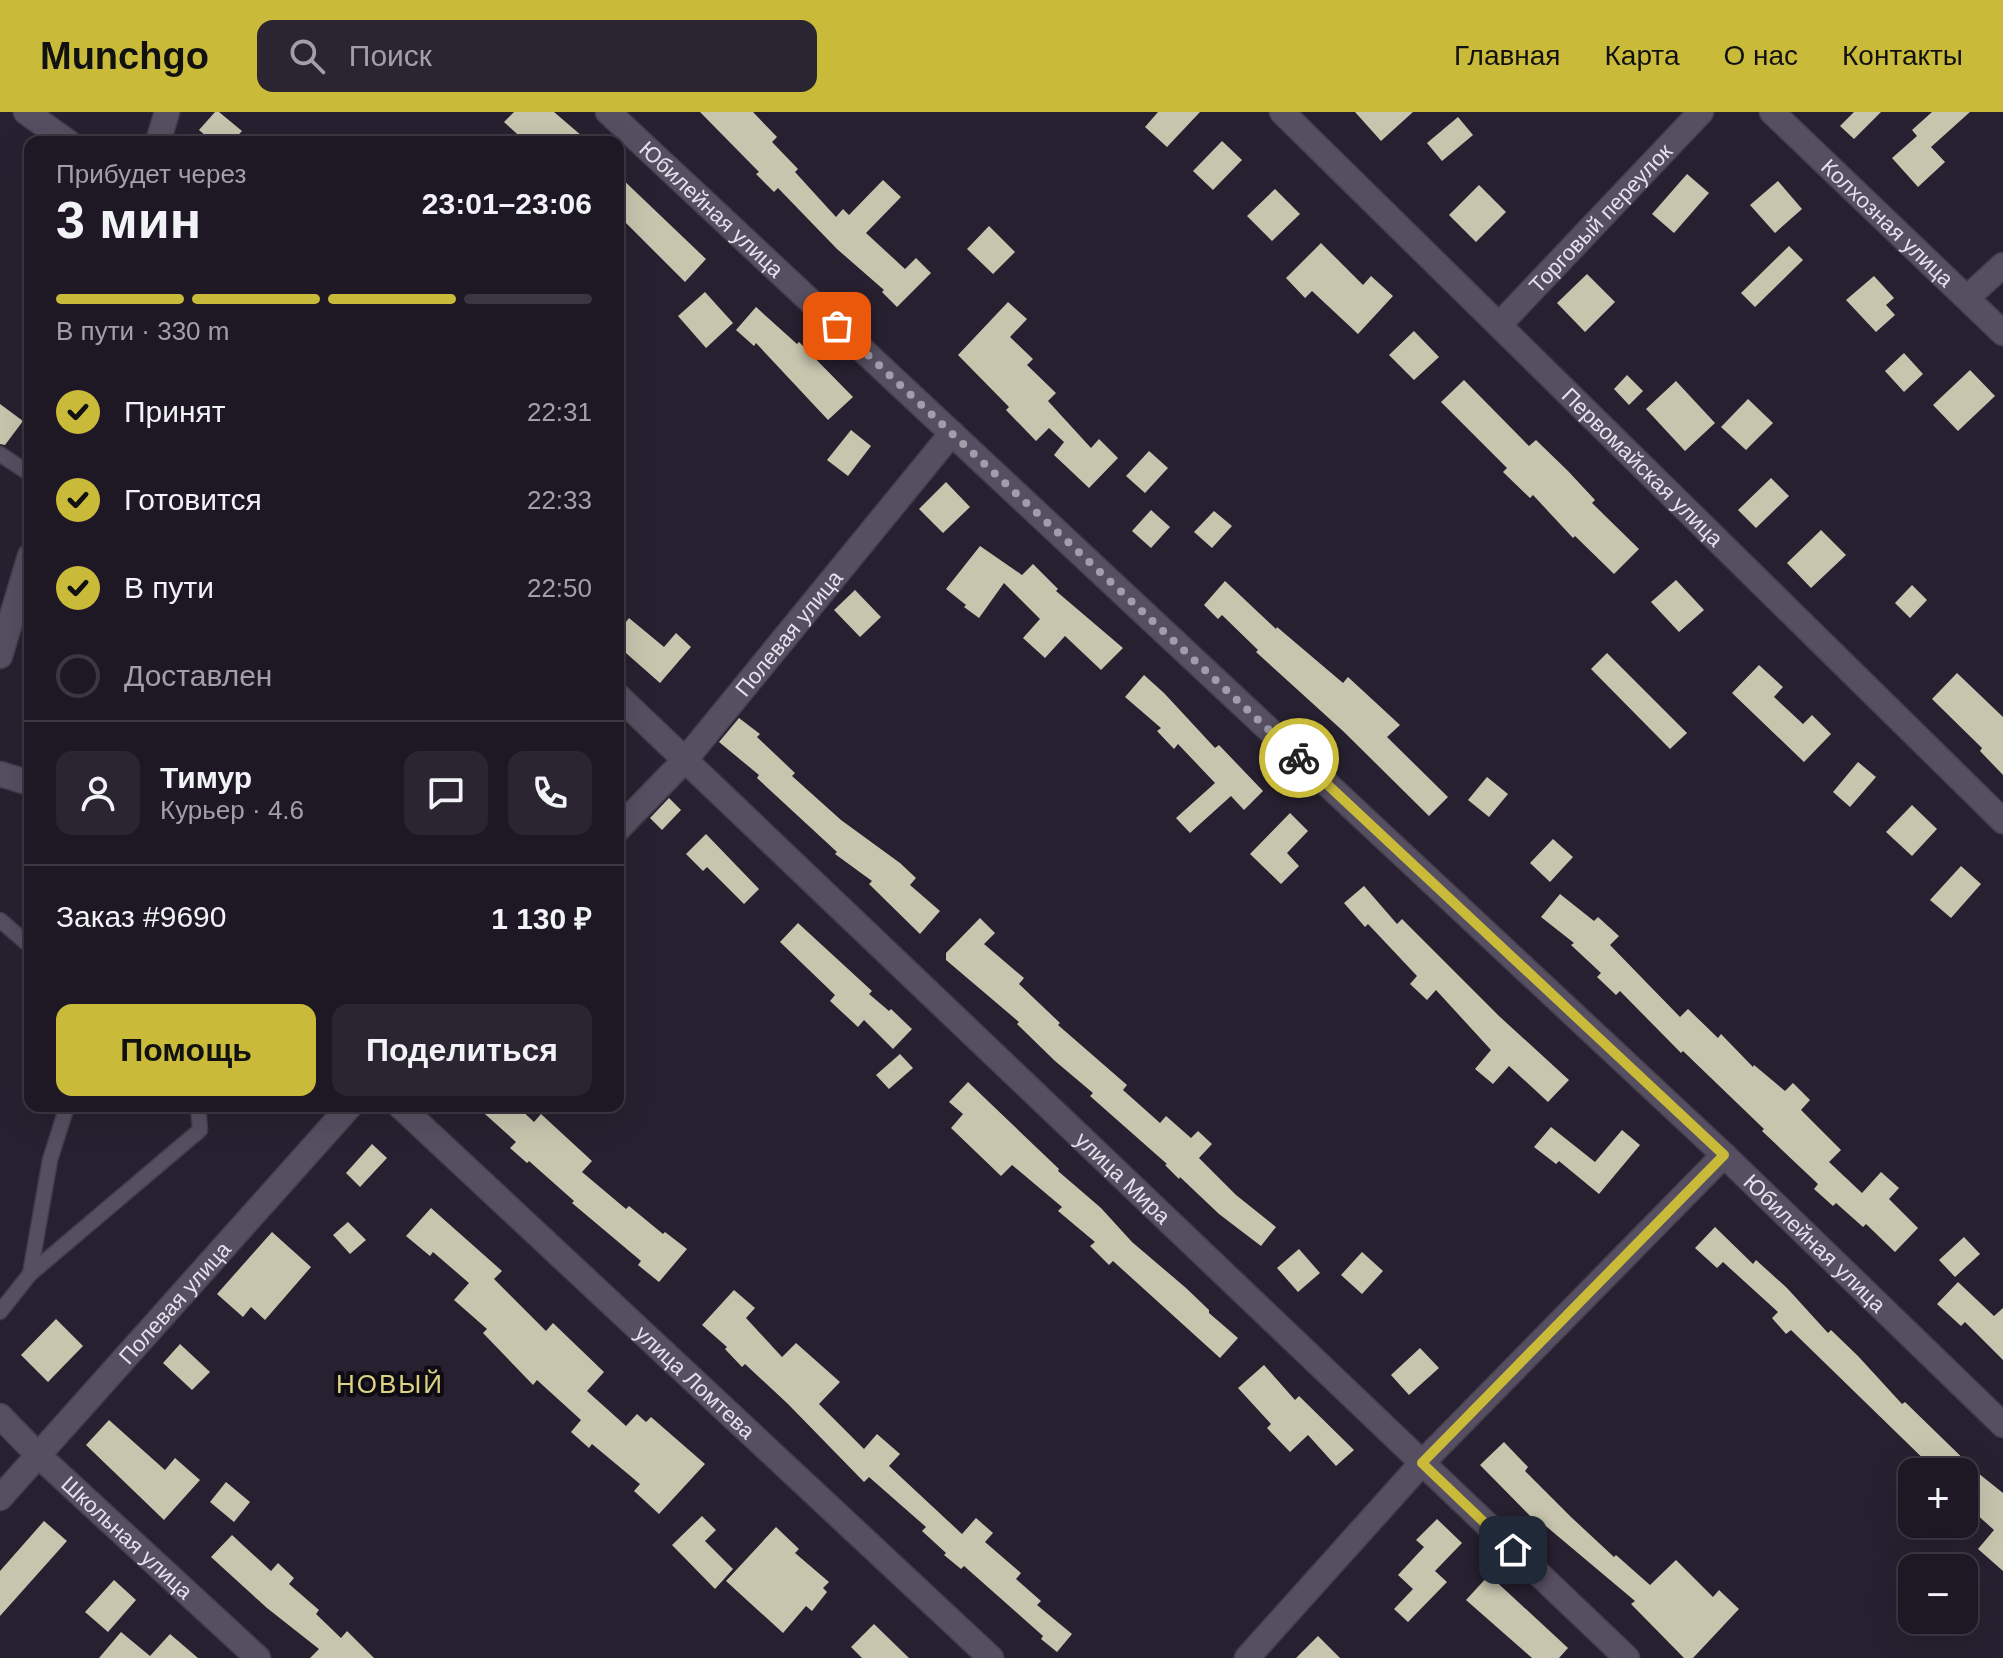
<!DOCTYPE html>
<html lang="ru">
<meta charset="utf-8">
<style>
body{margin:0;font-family:Arial,sans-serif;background:#2a2531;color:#f1f3f6;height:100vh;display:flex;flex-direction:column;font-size:30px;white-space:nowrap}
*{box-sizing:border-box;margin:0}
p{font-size:26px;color:#a0a0a6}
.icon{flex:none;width:44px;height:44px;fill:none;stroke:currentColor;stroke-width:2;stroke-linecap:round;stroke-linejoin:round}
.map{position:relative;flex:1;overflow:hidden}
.side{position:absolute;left:24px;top:24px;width:600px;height:976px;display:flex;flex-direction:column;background:#1d1824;border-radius:16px;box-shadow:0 8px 32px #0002,0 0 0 2px #3b3741}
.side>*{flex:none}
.buttons{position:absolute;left:1898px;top:1346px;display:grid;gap:16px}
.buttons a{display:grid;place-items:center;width:80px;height:80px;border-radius:16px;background:#1d1824;box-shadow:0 8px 32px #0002,0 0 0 2px #3b3741;font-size:40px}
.pin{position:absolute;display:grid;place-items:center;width:68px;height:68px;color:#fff;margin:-34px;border-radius:16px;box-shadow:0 4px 12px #0006}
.courier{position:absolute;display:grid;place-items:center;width:80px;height:80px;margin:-40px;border:6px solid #caba3a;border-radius:50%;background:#fff;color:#222;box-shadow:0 2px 10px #0007}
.head em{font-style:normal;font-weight:800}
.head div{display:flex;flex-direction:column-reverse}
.head{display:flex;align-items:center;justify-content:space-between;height:136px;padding:0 32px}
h1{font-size:52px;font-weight:800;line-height:60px}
.bar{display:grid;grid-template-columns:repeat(4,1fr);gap:12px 8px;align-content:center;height:96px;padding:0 32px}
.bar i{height:10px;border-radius:6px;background:#3b3741}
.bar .active{background:#caba3a}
.bar p{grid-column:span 4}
.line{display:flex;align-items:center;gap:20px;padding:0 32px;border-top:2px solid #3b3741}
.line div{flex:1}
.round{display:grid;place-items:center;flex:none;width:84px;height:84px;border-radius:16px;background:#2a2531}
ol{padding:0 32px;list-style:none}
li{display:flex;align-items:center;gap:24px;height:88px}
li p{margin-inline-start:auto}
li .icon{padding:8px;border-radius:50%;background:#caba3a;color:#111;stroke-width:4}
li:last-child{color:#a0a0a6}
li i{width:44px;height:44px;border:4px solid #3b3741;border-radius:50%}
.cta{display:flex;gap:16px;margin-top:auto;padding:16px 32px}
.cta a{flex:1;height:92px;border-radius:16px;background:#caba3a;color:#111;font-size:32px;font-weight:800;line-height:92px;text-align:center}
.cta a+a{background:#2a2531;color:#f1f3f6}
header{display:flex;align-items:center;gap:48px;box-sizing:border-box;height:112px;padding:0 40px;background:#caba3a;color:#111}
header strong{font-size:38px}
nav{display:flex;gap:44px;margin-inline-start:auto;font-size:28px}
.search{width:560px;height:72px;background:#2a2531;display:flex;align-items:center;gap:20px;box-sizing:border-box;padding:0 28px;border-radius:16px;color:#a0a0a6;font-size:30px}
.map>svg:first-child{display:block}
</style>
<header>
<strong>Munchgo</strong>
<div class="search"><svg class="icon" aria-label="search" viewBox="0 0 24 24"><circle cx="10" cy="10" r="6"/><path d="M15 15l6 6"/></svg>Поиск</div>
<nav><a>Главная</a><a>Карта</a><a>О нас</a><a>Контакты</a></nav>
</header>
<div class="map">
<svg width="2003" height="1546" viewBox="0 0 2003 1546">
<rect width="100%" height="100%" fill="#272030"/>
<g fill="#c7c5ae">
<polygon points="215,0 219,0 242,19 232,30 213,30 199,18"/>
<polygon points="514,0 554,0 589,30 526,30 504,10"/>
<polygon points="700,0 753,0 777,25 772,30 798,57 795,60 836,105 843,97 849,103 883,68 901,85 866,121 905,157 916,146 931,161 897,195 882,180 884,178 837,137 778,76 774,80 756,62 759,60"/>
<polygon points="1158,0 1200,0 1167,35 1145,15"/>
<polygon points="1355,0 1413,0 1381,29"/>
<polygon points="1854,0 1881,0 1854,27 1840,14"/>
<polygon points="1932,0 1970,0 1931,35 1945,50 1918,75 1892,46 1917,24 1912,18"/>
<polygon points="1458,5 1473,23 1442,49 1427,31"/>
<polygon points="1222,29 1242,48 1213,78 1193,59"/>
<polygon points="1687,62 1709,81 1674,121 1652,102"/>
<polygon points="618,63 706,147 685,170 618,103"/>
<polygon points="1778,69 1802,97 1775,121 1750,93"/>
<polygon points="1479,73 1506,100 1476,130 1449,103"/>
<polygon points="1275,77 1300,102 1272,129 1247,104"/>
<polygon points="989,114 1015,140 993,162 967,137"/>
<polygon points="1321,131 1363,173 1371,164 1393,184 1358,222 1312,179 1305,186 1286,166"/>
<polygon points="1789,134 1803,148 1755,195 1741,181"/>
<polygon points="1587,162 1615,190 1585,220 1557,191"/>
<polygon points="1874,164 1894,186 1886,193 1895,203 1876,220 1846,188"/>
<polygon points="705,180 733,211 706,236 678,204"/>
<polygon points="1008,190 1027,207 1010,225 1033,247 1027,253 1056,281 1048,289 1091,336 1099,327 1118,346 1089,376 1054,343 1064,330 1049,316 1036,329 1006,298 1009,295 958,243"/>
<polygon points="756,195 797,232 799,230 853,285 828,308 756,231 754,234 736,218"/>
<polygon points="1414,219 1439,245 1414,268 1389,243"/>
<polygon points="1904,241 1923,262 1904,280 1885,259"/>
<polygon points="1970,258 1995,284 1958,319 1933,293"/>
<polygon points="1627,263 1643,279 1629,293 1614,277"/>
<polygon points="1464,268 1529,334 1536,328 1568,359 1595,388 1592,391 1639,437 1614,462 1575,424 1573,426 1533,383 1530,386 1503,360 1507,356 1441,290"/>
<polygon points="1676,269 1715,311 1685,339 1646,297"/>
<polygon points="1748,287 1773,311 1746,338 1721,315"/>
<polygon points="0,292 23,309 5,333 0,332"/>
<polygon points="851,318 871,334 848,364 827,348"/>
<polygon points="1149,339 1168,356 1145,381 1126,364"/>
<polygon points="1771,366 1789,384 1756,416 1738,398"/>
<polygon points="946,370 970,395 943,421 919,397"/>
<polygon points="1151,398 1170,415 1151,436 1132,419"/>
<polygon points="1214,399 1232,414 1212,436 1194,420"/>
<polygon points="1821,418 1846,443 1811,476 1787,451"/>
<polygon points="980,434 1022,463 1033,452 1058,477 1056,479 1123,536 1101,558 1065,524 1045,546 1023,526 1040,507 1004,471 979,506 964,495 966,493 946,477"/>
<polygon points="1676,468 1704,498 1679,520 1651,490"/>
<polygon points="1225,469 1276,517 1277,515 1343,571 1348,565 1400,613 1387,625 1448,685 1429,704 1343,619 1256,540 1258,538 1222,503 1218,507 1204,493"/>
<polygon points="1912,473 1927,488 1910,506 1895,491"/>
<polygon points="855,478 881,505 860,525 834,498"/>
<polygon points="629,506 664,535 676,521 691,535 660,571 618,534 618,520"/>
<polygon points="1607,541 1687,621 1670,637 1591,557"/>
<polygon points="1759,553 1783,575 1774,585 1803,612 1812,603 1831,622 1804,650 1732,581"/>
<polygon points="1957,561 2003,605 2003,663 1980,639 1982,636 1932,587"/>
<polygon points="1144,563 1164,581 1215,636 1219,633 1263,679 1244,698 1231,684 1190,721 1176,706 1215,671 1178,632 1174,637 1157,619 1161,616 1125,585"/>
<polygon points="739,606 760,622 757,625 795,661 792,664 841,708 900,751 916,766 910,773 940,799 920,822 869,772 872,769 835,742 837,740 757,666 759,663 719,630"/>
<polygon points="1858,650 1876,665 1850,695 1833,680"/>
<polygon points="1487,665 1508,682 1489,705 1468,688"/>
<polygon points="669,686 681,698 662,718 650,706"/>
<polygon points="1912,693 1937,717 1912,744 1886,720"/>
<polygon points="1290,701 1308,719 1287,741 1299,754 1281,772 1250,742"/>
<polygon points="706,722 759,777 744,792 707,755 703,759 686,742"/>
<polygon points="1553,727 1573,745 1550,770 1530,751"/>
<polygon points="1961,754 1981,772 1951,806 1930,788"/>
<polygon points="1364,774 1397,812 1402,807 1499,904 1569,968 1548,990 1509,954 1493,972 1475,957 1491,938 1436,878 1427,888 1410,872 1417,864 1368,812 1365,815 1344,791"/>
<polygon points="1560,782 1594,809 1598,805 1619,824 1610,833 1680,905 1688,897 1718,926 1721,922 1753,955 1754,953 1785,979 1793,971 1810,988 1801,998 1841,1038 1829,1050 1862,1081 1881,1060 1899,1076 1889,1087 1918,1116 1895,1140 1866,1112 1863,1115 1836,1091 1833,1094 1814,1077 1818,1072 1762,1019 1764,1017 1683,939 1681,941 1620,879 1616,883 1597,865 1601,861 1571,833 1574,831 1541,805"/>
<polygon points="980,806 995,821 984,832 1024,866 1019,872 1060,911 1058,913 1127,973 1123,978 1160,1011 1166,1004 1191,1026 1198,1019 1212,1032 1199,1046 1236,1083 1276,1115 1261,1134 1219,1102 1180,1065 1179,1067 1165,1053 1167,1052 1090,984 1093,981 1055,949 1017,912 1019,910 946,848 946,841"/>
<polygon points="798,811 872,879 869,882 889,899 891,897 912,917 893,937 864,908 858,915 830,889 835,883 780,830"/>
<polygon points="900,942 913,956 889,977 876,963"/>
<polygon points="968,970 1059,1057 1058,1059 1101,1096 1132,1130 1186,1176 1209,1198 1209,1201 1238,1226 1220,1246 1113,1149 1109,1153 1090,1134 1095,1130 1058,1099 1062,1095 1012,1053 1001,1064 951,1016 963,1002 949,990"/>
<polygon points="476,994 517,994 534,1010 541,1002 592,1049 582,1060 626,1097 629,1094 663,1122 665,1120 687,1137 659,1170 638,1153 641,1149 572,1091 574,1089 529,1049 527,1051 510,1036 516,1030"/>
<polygon points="1551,1015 1595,1050 1622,1018 1640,1033 1599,1082 1559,1049 1556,1052 1534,1035"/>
<polygon points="372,1032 387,1046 360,1075 346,1061"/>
<polygon points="431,1096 502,1159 494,1167 546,1219 553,1211 604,1260 587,1279 626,1314 637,1302 646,1310 651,1305 705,1352 659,1402 634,1379 640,1372 592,1332 589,1336 571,1320 581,1308 537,1268 533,1273 483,1221 487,1217 454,1188 469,1171 433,1140 430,1144 406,1124"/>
<polygon points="348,1110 366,1128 350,1142 333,1123"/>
<polygon points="1715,1115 1753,1152 1756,1148 1787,1176 1828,1221 1831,1218 1858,1244 1902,1292 1905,1290 1978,1361 2003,1381 2003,1459 1978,1437 1994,1418 1964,1391 1964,1360 1937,1360 1791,1218 1786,1222 1772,1206 1778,1200 1723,1150 1717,1156 1695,1136"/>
<polygon points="272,1120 311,1155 265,1208 251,1195 243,1205 217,1182"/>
<polygon points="1964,1125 1980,1142 1955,1165 1939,1148"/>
<polygon points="1299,1137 1320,1161 1298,1180 1277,1156"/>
<polygon points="1362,1140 1383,1159 1362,1182 1341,1163"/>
<polygon points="1958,1170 1994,1204 2003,1196 2003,1248 1965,1210 1961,1214 1937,1192"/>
<polygon points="734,1178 755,1196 746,1206 782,1245 796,1231 840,1270 819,1292 864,1337 877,1322 900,1342 889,1354 962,1422 976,1406 993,1421 985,1430 1021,1461 1016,1467 1041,1489 1037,1493 1072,1522 1057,1540 1041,1527 1043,1524 964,1454 961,1457 944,1443 946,1441 922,1419 926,1415 869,1365 864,1370 788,1292 745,1252 742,1255 725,1237 727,1235 702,1213"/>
<polygon points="56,1207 83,1234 48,1270 21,1243"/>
<polygon points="180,1232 210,1260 192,1278 163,1251"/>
<polygon points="1420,1236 1439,1256 1409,1283 1391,1263"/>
<polygon points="1264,1253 1295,1288 1299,1284 1354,1338 1336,1354 1308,1323 1290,1340 1267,1316 1271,1312 1238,1276"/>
<polygon points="109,1308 165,1358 175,1346 200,1368 164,1408 86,1333"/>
<polygon points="1504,1330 1528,1355 1525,1359 1571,1405 1614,1445 1616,1443 1650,1473 1676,1448 1713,1485 1719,1478 1739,1497 1693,1546 1684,1546 1631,1492 1635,1489 1541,1410 1539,1413 1480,1353"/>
<polygon points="226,1370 250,1390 234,1410 210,1390"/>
<polygon points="702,1404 716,1418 705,1429 733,1457 715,1477 672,1433"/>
<polygon points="1437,1407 1462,1431 1435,1459 1447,1470 1408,1510 1394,1497 1413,1477 1398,1463 1424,1435 1416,1428"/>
<polygon points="44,1409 67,1429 0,1504 0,1459"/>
<polygon points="776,1415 799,1437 795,1441 829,1470 823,1476 827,1480 812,1499 806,1494 783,1521 726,1469"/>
<polygon points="232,1423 271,1459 278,1451 294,1466 289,1472 319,1498 316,1502 341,1526 347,1519 374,1546 310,1546 319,1537 267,1496 211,1445"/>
<polygon points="1489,1463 1568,1536 1559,1546 1532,1546 1466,1488"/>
<polygon points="114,1468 136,1488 108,1520 85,1500"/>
<polygon points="874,1512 909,1546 862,1546 851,1535"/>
<polygon points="121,1520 150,1544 170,1522 198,1546 99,1546"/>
<polygon points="1318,1524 1340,1546 1296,1546"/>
</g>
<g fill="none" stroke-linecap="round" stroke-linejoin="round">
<defs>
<g id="service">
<polyline points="0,342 30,362"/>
<polyline points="0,808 30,834"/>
<polyline points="30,1162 50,1048 67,994"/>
<polyline points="0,1200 30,1162 200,1018 198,994"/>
</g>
<g id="minor">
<polyline points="26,0 68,30"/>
<path id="s1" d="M1772 0 2003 221"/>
<polyline points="158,30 167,0"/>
<polyline points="1968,185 2003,153"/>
<path id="s2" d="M1500 212 1701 0"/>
<polyline points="0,544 30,444"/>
<path id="s3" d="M618 584 1627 1546"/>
<polyline points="0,662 30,671"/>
<path id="s4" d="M618 717 685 648 952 321"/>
<path id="s5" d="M400 994 991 1546"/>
<path id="s6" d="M0 1304 38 1343 258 1546"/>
<path id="s7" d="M0 1386 350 994"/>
</g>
<g id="tertiary">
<path id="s8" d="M608 0 1724 1043 2003 1313"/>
<path id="s9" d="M1282 0 2003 709"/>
<polyline points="1247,1546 1422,1351 1724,1043"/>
</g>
</defs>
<use href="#service" stroke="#433d4b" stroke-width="17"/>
<use href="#minor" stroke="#433d4b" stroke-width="27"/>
<use href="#tertiary" stroke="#433d4b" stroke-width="27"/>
<use href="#service" stroke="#564f61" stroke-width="14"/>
<use href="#minor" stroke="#564f61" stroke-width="24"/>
<use href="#tertiary" stroke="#564f61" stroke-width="24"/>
</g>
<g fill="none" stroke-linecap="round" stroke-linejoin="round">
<polyline stroke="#a29daa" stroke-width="8" stroke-dasharray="0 14.4" points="837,214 1299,646"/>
<polyline stroke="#caba3a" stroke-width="10" points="1299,646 1724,1043 1422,1351 1513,1438"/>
</g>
<g text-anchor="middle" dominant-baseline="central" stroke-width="8" stroke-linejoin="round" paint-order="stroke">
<g font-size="22" fill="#e5e1ec" stroke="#0e0b13">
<text stroke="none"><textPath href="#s8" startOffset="142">Юбилейная улица</textPath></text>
<text stroke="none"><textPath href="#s2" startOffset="146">Торговый переулок</textPath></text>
<text stroke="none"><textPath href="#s1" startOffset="160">Колхозная улица</textPath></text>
<text stroke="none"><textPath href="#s9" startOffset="506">Первомайская улица</textPath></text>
<text stroke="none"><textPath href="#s4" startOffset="260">Полевая улица</textPath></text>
<text stroke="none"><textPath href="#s3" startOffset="698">улица Мира</textPath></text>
<text stroke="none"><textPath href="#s8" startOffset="1654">Юбилейная улица</textPath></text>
<text stroke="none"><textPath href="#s7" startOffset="262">Полевая улица</textPath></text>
<text stroke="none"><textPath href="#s5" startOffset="404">улица Ломтева</textPath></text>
<text stroke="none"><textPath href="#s6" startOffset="176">Школьная улица</textPath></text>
</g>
<g font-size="26" letter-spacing="2" fill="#dcd284" stroke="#0e0b13">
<text x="390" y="1272">НОВЫЙ</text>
</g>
</g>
</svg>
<div class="buttons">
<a>+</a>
<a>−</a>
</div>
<div class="pin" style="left:837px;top:214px;background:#ea580c"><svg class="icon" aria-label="bag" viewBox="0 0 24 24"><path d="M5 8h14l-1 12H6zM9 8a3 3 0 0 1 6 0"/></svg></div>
<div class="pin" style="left:1513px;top:1438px;background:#1f2937"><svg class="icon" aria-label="home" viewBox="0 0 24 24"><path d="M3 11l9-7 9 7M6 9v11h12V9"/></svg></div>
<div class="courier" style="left:1299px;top:646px"><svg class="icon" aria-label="bike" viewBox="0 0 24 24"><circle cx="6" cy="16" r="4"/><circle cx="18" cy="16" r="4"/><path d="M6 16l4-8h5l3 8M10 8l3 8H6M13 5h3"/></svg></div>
<section class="side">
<div class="head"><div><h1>3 мин</h1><p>Прибудет через</p></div><em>23:01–23:06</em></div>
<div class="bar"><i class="active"></i><i class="active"></i><i class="active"></i><i></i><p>В пути · 330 m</p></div>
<ol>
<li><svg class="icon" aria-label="check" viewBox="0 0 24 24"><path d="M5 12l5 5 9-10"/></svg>Принят<p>22:31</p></li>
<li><svg class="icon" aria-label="check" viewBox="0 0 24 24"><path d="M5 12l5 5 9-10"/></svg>Готовится<p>22:33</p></li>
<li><svg class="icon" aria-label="check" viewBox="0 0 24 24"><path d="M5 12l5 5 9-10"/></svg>В пути<p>22:50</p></li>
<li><i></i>Доставлен</li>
</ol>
<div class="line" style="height:144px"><a class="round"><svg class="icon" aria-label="person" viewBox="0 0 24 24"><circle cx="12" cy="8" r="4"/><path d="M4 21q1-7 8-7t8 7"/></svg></a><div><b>Тимур</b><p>Курьер · 4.6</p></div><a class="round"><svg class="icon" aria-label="chat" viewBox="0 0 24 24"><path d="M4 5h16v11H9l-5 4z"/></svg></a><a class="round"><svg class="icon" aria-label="phone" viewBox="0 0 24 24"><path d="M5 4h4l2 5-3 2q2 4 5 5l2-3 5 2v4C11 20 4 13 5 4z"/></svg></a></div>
<div class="line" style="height:104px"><div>Заказ #9690</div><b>1 130 ₽</b></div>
<div class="cta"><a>Помощь</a><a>Поделиться</a></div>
</section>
</div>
